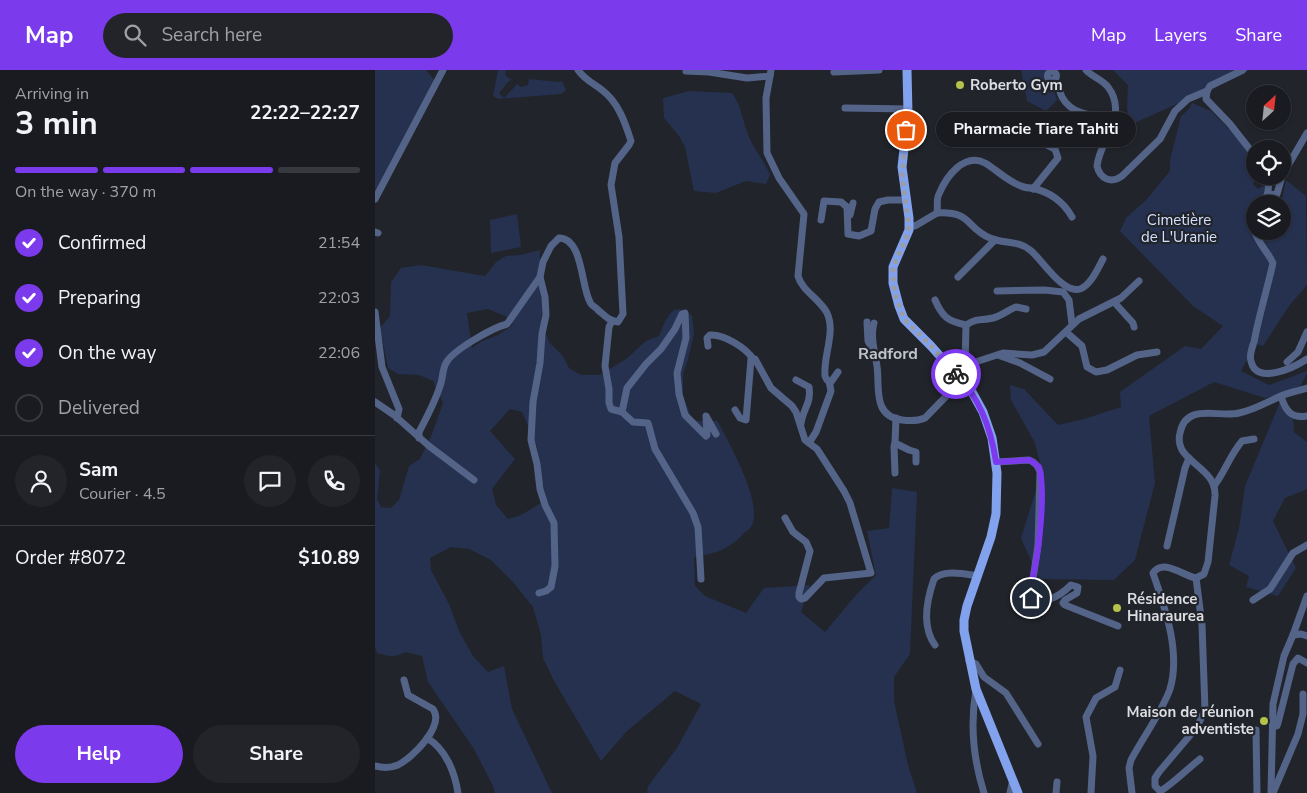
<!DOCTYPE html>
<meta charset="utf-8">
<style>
body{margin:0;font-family:"Nunito Sans",sans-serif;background:#222429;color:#f1f3f6;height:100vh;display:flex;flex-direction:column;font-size:19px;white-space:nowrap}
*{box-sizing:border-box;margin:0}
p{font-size:16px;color:#9fa1a5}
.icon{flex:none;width:28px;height:28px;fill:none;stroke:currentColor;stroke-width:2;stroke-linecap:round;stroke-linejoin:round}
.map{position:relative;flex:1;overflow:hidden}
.panel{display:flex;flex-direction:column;background:#191b20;width:375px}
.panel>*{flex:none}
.needle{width:32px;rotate:27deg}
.tools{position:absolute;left:871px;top:15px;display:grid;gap:10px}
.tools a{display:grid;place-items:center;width:45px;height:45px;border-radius:50%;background:#191b20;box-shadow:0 1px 4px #0004,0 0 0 1px #37393e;font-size:25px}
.pin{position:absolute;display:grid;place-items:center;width:42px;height:42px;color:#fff;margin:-21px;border:2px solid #fff;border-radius:50%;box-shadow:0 1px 5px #0007}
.courier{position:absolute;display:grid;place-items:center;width:50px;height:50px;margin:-25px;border:4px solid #7c3aed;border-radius:50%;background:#fff;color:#222;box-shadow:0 1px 6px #0007}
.bubble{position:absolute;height:35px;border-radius:18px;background:#191b20;box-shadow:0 1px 4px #0004,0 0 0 1px #37393e;font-size:16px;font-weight:700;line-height:35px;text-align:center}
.headline em{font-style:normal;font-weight:700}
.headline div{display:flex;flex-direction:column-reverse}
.headline{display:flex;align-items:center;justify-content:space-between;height:85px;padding:0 15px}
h1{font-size:32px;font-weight:700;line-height:38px}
.bar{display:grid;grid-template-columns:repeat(4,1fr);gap:8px 5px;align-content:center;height:60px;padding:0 15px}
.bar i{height:6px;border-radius:4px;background:#37393e}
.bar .active{background:#7c3aed}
.bar p{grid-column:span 4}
.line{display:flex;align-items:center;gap:12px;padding:0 15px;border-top:1px solid #37393e}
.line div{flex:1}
.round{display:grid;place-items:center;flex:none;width:52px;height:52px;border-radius:26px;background:#222429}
ol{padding:0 15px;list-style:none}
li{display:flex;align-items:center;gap:15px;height:55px}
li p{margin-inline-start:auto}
li .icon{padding:5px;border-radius:50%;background:#7c3aed;color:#fff;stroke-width:4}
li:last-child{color:#9fa1a5}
li i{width:28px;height:28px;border:2px solid #37393e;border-radius:50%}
.cta{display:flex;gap:10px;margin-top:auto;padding:10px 15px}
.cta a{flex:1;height:58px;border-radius:30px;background:#7c3aed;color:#fff;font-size:20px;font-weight:700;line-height:58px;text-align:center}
.cta a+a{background:#222429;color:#f1f3f6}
header{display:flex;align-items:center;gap:30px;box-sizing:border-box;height:70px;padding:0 25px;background:#7c3aed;color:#fff}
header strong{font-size:24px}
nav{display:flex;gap:28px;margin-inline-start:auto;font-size:18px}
.search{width:350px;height:45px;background:#222429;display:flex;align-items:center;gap:12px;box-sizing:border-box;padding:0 18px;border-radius:28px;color:#9fa1a5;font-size:19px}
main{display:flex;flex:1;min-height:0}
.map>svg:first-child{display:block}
</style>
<header>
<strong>Map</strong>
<div class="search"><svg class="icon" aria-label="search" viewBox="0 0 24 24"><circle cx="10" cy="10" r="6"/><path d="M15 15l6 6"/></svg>Search here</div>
<nav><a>Map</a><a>Layers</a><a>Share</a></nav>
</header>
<main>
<section class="panel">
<div class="headline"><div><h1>3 min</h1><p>Arriving in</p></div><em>22:22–22:27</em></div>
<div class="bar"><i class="active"></i><i class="active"></i><i class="active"></i><i></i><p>On the way · 370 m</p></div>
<ol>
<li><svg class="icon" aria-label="check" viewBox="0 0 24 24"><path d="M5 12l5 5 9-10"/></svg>Confirmed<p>21:54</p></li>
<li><svg class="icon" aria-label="check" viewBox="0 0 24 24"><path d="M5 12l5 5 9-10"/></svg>Preparing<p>22:03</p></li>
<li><svg class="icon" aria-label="check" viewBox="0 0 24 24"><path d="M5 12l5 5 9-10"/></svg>On the way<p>22:06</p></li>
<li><i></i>Delivered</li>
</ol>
<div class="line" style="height:90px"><a class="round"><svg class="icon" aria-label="person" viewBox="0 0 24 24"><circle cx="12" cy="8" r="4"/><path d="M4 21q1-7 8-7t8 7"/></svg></a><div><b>Sam</b><p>Courier · 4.5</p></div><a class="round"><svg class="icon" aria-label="chat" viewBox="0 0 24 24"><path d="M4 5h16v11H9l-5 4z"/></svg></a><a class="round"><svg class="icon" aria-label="phone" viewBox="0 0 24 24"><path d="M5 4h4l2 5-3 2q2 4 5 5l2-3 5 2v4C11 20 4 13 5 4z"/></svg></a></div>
<div class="line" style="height:65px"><div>Order #8072</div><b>$10.89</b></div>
<div class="cta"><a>Help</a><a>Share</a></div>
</section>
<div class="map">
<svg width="932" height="723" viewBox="0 0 932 723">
<rect width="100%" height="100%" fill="#21242a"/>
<g fill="#25314e" fill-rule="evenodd">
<polygon points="0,0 51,0 59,10 0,124"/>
<polygon points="123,0 131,0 130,5 137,10 134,11 124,23 129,28 142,14 146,17 153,15 154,9 184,12 187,11 191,20 186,24 123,29 118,26"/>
<polygon points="646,0 672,0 671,7 676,12 682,30 671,41 652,31"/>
<polygon points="738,0 874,0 845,12 811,30 755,55 752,38 753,15"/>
<path d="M314 21 357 23C367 36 368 53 374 67 380 81 390 92 395 105L391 114 371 111 341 123 319 121 310 77 304 66 289 48 288 28Z"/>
<polygon points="817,33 836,41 868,73 880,90 880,106 885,106 878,114 883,119 892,113 887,134 880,134 879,164 894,189 895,196 873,288 866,301 894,315 932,301 932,303 924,319 890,328 839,312 774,346 780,413 760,490 739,510 664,509 646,468 667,401 660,373 636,330 635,315 649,319 683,355 709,349 746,337 745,322 810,276 826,279 848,256 818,236 745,161 751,148 772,129 795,101 795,90 806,46 814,39"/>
<polygon points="911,110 931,126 932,215 914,236 888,276 881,274 902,192 884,163 884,161 908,161 908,134 892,134 893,130 907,129"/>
<polygon points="142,144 146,177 116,183 115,150"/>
<path d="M165 180 164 214 168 233 166 251 174 272 188 286 194 298 206 305H225L251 289 271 271 284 266C291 250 297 228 317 246L319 264 313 289 308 304V326L318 351H342C354 371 388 434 377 455 376 458 372 461 369 463 354 480 341 483 319 487L320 516 330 526 371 543 389 518 435 515 426 542 450 562 481 525 501 505 492 461 514 458 517 418 542 422 535 584 519 607V631L533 695 542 723H272L273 716 302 678 326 634 300 621 252 661 226 691 178 609 168 588 166 565 158 537 138 512 116 490 94 479 76 477 55 488 56 500 74 534 84 561 98 586 113 602 129 596 137 639 177 723H120L118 716 99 679 53 612 47 586 30 582C21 588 12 586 2 583L0 578V393L5 400 2 429 6 437 16 438 24 430 34 396 45 389 57 364 68 333 58 311 44 305 23 304 13 298 5 258 15 246 16 212 26 198 46 195 110 206 121 192 131 186 145 185ZM113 239 132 247 138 255 123 265 107 271 97 278 92 243ZM135 339 147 342 162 377 171 430 146 445 133 449 121 435 117 419 140 389 115 361Z"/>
<polygon points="905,332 918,349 919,362 932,372 932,419 910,428 898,451 921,498 903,526 871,517 874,506 854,495 864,458 870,416"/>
</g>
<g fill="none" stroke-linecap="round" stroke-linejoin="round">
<g stroke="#546488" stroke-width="7">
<path d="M711 0C717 7 727 9 733 17 754 45 725 69 722 96 725 109 736 114 747 106L785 69 800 41 813 29 832 21"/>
<polyline points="868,0 835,16 832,21 831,29 855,54 880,86"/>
<polyline points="311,1 334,2 372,8 395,6 396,0"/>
<circle cx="677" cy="6" r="4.5"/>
<polyline points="459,2 504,0"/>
<path d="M395 6 391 28 392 83 404 108 429 144 423 206C427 221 445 229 452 243 461 262 448 286 450 306L452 310 456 312 463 302"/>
<path d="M679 9C684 14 684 21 687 27 697 46 721 46 740 49"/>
<polyline points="470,38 533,39"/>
<polyline points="908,104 932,63"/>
<polyline points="658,119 683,88 680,79 662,70"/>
<polyline points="892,125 902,124 907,106"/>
<polyline points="0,129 68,0"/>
<path d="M889 134C893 124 895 117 892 106"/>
<path d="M562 143C597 141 591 158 615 168 628 174 643 170 655 180 667 189 687 224 705 219 716 215 723 198 728 189"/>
<polyline points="475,145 478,133"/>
<polyline points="446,150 449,131 466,132 472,137 473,164 484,166 496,161 500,139 504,132 513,130 531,130"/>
<path d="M534 155 540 156 562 143C563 136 561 129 564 124 571 107 589 82 610 93 622 100 632 111 646 116 650 118 654 118 657 118 675 122 688 131 697 147"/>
<path d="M880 161C882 172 893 182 898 193 892 220 884 245 879 272 877 278 874 285 876 291 881 316 920 297 932 289"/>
<polyline points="0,162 3,163"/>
<polyline points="583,207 620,170"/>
<polyline points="622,221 669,220 688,222 694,230 697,254"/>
<path d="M560 230C568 248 573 251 591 255 604 247 606 251 618 248 626 246 633 240 641 237L651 239"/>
<polyline points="739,232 758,253 759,257"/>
<polyline points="0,242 7,297 24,339 22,348"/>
<polyline points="237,251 234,257 230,296 234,319 234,333 236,339 247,342 258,352 273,353 280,379 318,443 323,457 326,509"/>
<polyline points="492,252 493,271 498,280"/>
<path d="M499 253C495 266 500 283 502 296 505 317 497 346 527 350 535 351 543 351 550 348L587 310"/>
<polyline points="691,262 707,276 712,297 721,302 732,300 762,285 782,282"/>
<path d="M333 276 332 268 335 265C349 264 371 278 378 289"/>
<polyline points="623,285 645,293 675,309"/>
<polyline points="912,292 923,282 932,262"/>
<polyline points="590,296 591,255"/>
<polyline points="576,300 628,283 657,285 669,282 704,249 746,228 764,211"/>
<path d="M421 310 434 317C437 333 427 340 426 354"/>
<path d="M906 326C910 340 916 349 932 346"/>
<polyline points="0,332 19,345 54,376 99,410"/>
<polyline points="360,340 365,348 371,350 376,289 380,289 396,318 417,336 421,342 430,370 442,379 469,421 475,433 496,503 449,508 430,528 426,529 424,527 424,523 435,481 431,472 418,462 410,448"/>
<polyline points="247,342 252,318 271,294 286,279 300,259 307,244 310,243 311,268 302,303 304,324 310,345 331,366 332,365 331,346 341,364"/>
<polyline points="521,348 520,373 534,380 541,382 541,392"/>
<path d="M44 368V362C52 347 60 332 65 316 68 309 67 300 71 293 78 280 117 258 132 254L165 207 168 192 176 176 184 168C208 168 206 217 215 232 216 236 221 237 223 240 230 246 233 250 243 252L248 244 244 167 236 115 240 93 254 75 256 71C250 52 243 32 227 20 218 13 210 10 203 0"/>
<polyline points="434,373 441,362 456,321 454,311"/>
<path d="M621 392 654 390C660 392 663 396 665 402L663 475 658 509 652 525C666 538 685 526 696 515L703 517 702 523 690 530 688 533 690 535 743 556"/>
<polyline points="520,403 519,376 520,373"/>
<path d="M839 416C850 402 855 385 867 371L879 369"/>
<polyline points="792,476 810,398 814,388"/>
<path d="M821 508 827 555 830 640 822 657 784 702 780 708V716L785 721C792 719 817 695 825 689"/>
<polyline points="164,523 171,521 176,517 180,496 179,453 170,435 165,419 162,394 156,370 158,332 165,293 167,264 171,245 170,227 165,207"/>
<polyline points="878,530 895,519 918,483 932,475"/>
<polyline points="918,565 926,564 932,566"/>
<path d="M560 575C546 556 552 529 559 509 569 499 590 504 603 506"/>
<polyline points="594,591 601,594 609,607 631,623 663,674"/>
<path d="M601 620C595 654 599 691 609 723"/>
<polyline points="898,656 902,656 903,653 918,594 923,588 932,593"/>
<polyline points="881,660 882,723"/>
<path d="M52 668C71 679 80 703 83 723"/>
<path d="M0 696C8 698 16 698 23 695 38 687 70 656 58 639L33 625 29 610"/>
<polyline points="635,723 638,709"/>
<polyline points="681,723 682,712"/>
<polyline points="716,723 718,686 711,647 721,628 740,617 745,600"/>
<path d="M757 723 754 698 756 690C767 669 788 640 795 619 806 582 790 538 778 503 789 488 808 506 821 508L829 504 833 492 840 426C841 405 822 398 810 384 805 379 803 370 805 363 811 332 844 348 864 343 879 340 892 332 906 326 915 322 924 321 932 318"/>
<polyline points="896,723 898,634 909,586 918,565 932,526"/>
<polyline points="898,723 923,664 928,644 928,624"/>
</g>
<polyline stroke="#82a2ed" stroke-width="9" points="532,0 533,43 527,97 534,148 534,160 518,197 518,213 524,236 529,249 556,276 597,322 608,342 617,368 622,403 621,444 616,467 592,536 589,550 589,561 601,619 643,723"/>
</g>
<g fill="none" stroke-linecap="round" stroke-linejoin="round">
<polyline stroke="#9b9da2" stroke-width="5" stroke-dasharray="0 9" points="531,60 527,106 534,155 533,164 518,197 518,206 520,224 529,249 556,276 581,304"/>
<path stroke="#7c3aed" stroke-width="6" d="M581 304C605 328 616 358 621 392L654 390 658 392 664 397C671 421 664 481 658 506 656 513 653 518 652 525L656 528"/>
</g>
<g fill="#b3c24b" stroke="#21242a" stroke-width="2">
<circle cx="585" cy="15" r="5"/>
<circle cx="742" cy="538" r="5"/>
<circle cx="889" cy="651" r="5"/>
</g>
<g text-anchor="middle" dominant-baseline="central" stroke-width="4.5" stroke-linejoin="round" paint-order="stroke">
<g font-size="15" font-weight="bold" fill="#dcdee2" stroke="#21242a" text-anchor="start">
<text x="595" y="15">Roberto Gym</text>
<text x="752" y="529">Résidence<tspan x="752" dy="17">Hinaraurea</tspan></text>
<text x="879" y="642" text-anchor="end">Maison de réunion<tspan x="879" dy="17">adventiste</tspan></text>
</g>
<g font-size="15" fill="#d4e1fe" stroke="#21242a">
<text x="804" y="150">Cimetière<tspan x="804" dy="17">de L'Uranie</tspan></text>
</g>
<g font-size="16" font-weight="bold" fill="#c0c4cc" stroke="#21242a">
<text x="513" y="284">Radford</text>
</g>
</g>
</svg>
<div class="tools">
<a><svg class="needle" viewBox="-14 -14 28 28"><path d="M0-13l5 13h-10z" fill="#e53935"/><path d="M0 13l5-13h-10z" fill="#9fa1a5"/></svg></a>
<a><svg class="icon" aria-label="locate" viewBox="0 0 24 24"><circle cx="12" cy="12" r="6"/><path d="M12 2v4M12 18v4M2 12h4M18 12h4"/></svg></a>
<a><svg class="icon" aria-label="layers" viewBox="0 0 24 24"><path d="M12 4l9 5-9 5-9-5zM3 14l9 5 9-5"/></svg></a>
</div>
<div class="pin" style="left:531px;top:60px;background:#ea580c"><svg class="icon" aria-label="bag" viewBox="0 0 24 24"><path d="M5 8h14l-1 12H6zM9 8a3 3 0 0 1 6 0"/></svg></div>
<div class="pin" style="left:656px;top:528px;background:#1f2937"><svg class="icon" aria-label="home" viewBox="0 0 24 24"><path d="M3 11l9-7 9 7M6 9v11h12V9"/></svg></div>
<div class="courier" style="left:581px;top:304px"><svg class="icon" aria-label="bike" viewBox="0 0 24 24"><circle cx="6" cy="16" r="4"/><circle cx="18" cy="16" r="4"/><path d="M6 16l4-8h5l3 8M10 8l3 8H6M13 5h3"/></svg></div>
<div class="bubble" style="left:561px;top:42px;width:200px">Pharmacie Tiare Tahiti</div>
</div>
</main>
